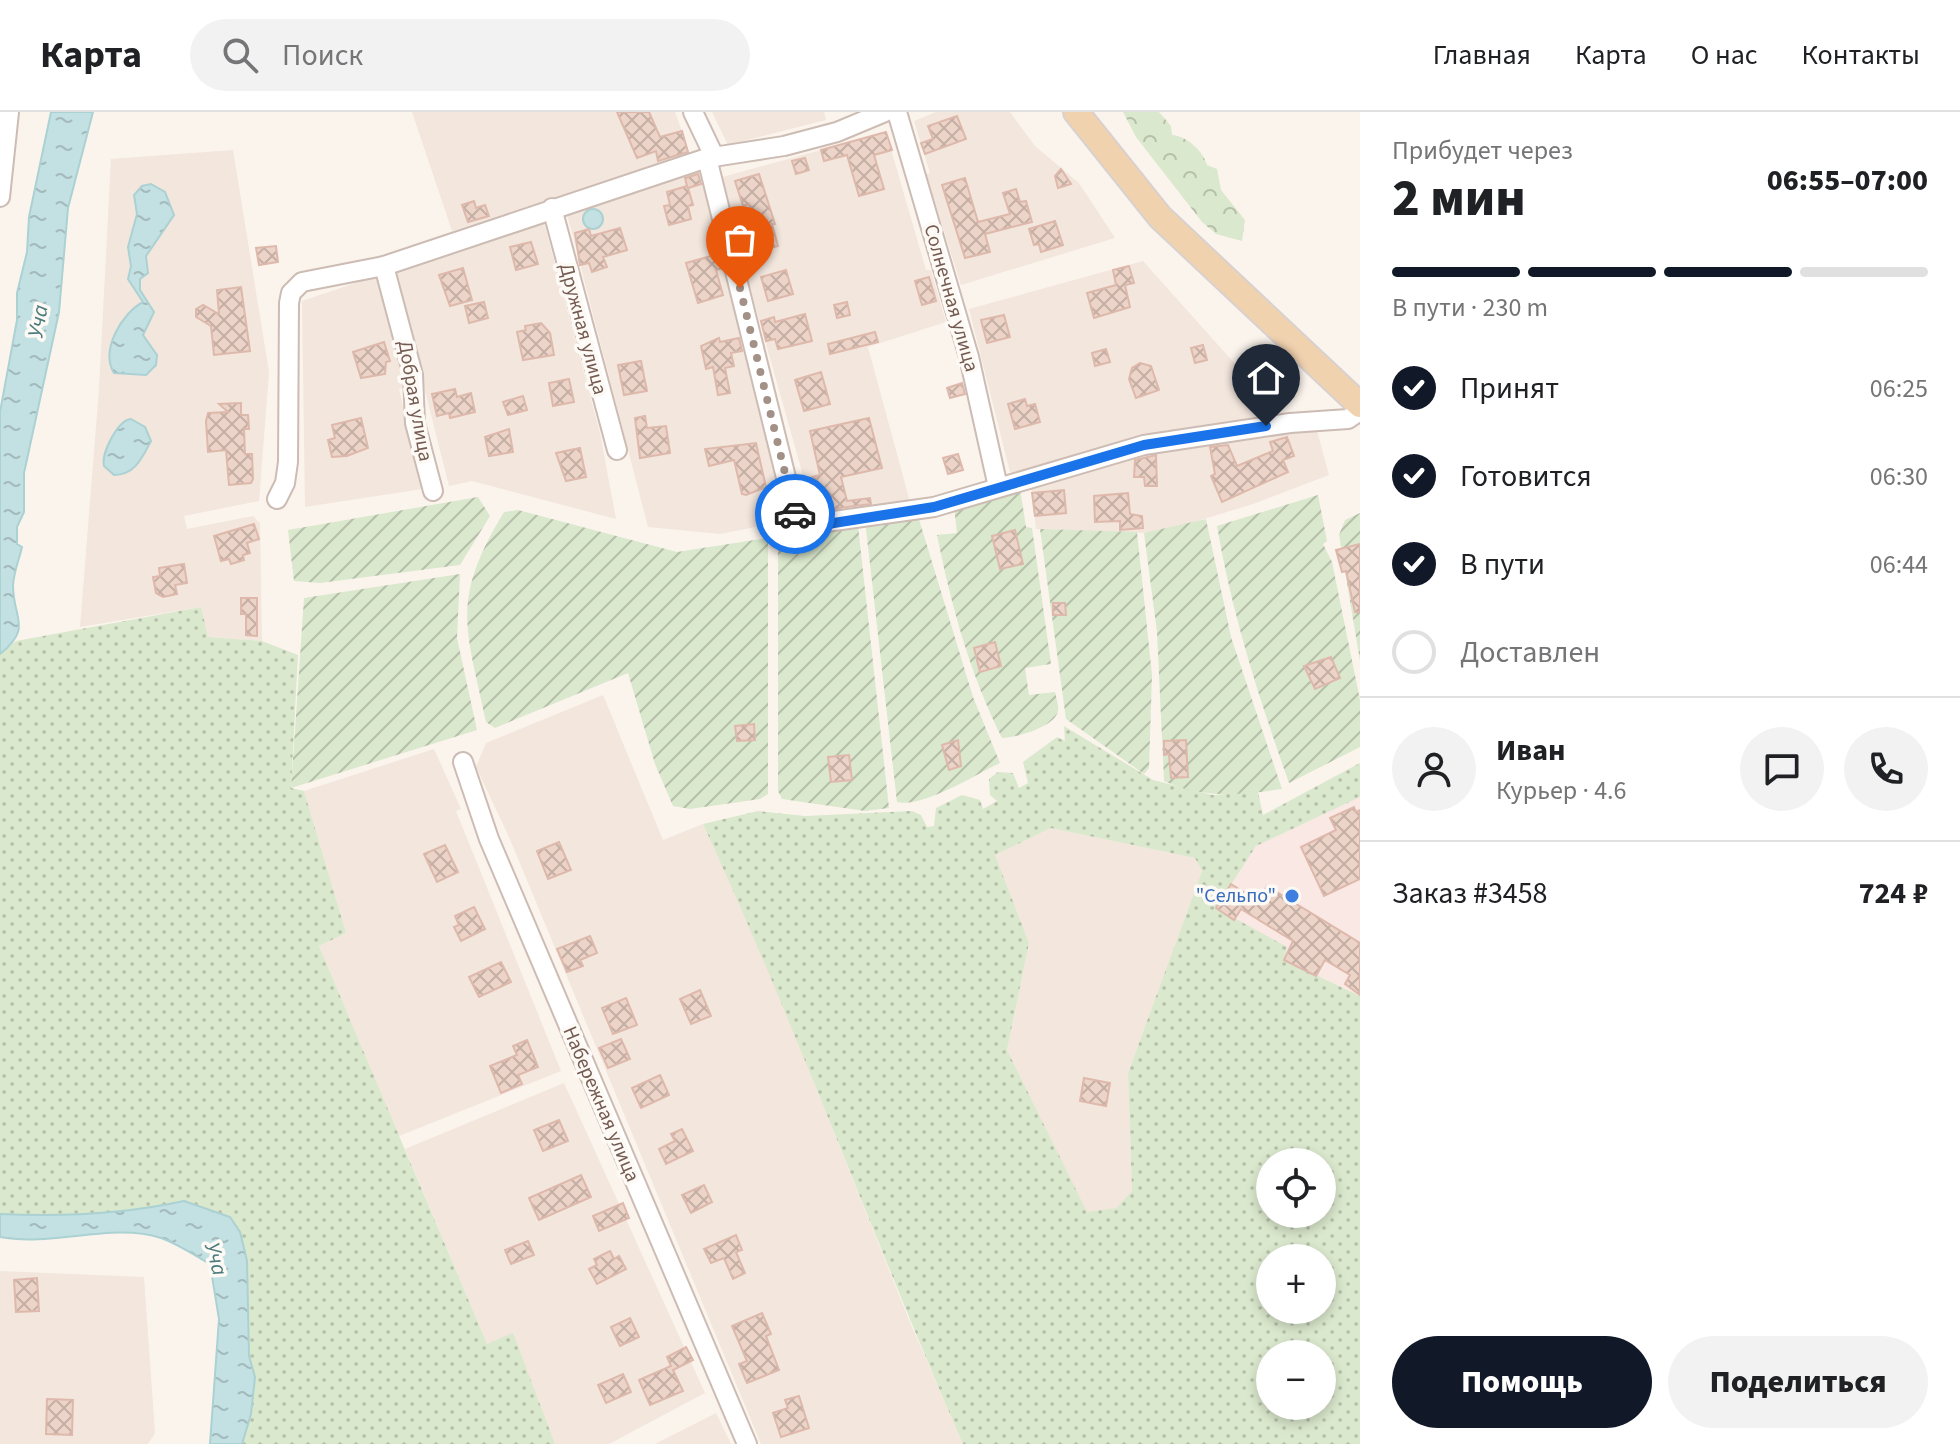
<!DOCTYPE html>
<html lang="ru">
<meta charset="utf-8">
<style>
body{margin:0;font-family:"Source Sans 3",sans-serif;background:#f2f2f2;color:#202124;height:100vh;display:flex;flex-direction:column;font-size:30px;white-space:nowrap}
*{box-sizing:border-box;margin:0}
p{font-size:26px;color:#757577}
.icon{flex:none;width:44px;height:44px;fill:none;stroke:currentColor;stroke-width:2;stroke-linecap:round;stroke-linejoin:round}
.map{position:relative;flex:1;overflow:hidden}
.drawer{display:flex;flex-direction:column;background:#fff;width:600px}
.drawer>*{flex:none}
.controls{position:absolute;left:1256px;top:1036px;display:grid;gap:16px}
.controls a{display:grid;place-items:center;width:80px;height:80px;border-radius:50%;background:#fff;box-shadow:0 4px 12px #0003;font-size:40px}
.pin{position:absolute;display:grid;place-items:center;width:68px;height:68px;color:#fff;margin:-82px -34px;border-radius:50% 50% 50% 0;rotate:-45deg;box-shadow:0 0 8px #0007}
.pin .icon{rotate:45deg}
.courier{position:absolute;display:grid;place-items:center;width:80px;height:80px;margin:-40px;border:6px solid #1a73e8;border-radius:50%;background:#fff;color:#222;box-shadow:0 2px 10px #0007}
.head em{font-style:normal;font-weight:800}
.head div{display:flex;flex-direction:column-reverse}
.head{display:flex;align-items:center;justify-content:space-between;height:136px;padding:0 32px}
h1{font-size:52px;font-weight:800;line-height:60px}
.bar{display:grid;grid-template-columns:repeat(4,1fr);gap:12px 8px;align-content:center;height:96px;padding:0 32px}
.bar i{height:10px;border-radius:6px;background:#e0e0e0}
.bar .on{background:#111827}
.bar p{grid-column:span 4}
.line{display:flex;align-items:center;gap:20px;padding:0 32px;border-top:2px solid #e0e0e0}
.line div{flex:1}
.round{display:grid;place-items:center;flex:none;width:84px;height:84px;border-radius:42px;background:#f2f2f2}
ol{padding:0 32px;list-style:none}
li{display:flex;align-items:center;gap:24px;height:88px}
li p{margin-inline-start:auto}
li .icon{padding:8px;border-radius:50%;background:#111827;color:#fff;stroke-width:4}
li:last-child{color:#757577}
li i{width:44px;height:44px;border:4px solid #e0e0e0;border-radius:50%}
.primary-button{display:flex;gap:16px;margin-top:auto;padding:16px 32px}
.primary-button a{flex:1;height:92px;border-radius:48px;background:#111827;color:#fff;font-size:32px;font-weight:800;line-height:92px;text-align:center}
.primary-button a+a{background:#f2f2f2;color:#202124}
header{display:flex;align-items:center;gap:48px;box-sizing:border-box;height:112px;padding:0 40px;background:#fff;border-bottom:2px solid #e0e0e0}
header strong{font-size:38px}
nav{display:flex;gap:44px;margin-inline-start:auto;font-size:28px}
.search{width:560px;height:72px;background:#f2f2f2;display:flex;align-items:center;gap:20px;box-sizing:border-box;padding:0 28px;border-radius:44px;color:#757577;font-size:30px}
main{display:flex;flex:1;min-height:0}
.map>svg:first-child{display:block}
</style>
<header>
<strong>Карта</strong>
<div class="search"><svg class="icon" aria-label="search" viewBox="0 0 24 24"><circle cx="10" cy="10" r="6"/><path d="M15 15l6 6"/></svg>Поиск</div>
<nav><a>Главная</a><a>Карта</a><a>О нас</a><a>Контакты</a></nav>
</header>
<main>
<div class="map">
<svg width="1360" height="1332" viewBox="0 0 1360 1332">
<defs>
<pattern id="grass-dots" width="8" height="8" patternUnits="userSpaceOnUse" patternTransform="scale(2)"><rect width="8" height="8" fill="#dae8cd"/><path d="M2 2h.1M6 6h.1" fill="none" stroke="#b5bfa9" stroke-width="1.8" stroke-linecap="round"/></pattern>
<pattern id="forest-crowns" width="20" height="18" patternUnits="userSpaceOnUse" patternTransform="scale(2)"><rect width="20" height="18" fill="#dae8cd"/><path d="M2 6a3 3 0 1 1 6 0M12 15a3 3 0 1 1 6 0" fill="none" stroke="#b5bfa9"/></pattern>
<pattern id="garden-furrows" width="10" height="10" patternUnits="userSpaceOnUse" patternTransform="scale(2)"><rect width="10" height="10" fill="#dae8cd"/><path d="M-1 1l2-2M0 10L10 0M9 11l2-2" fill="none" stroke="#b5bfa9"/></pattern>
<pattern id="water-ripples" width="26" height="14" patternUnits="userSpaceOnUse" patternTransform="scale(2)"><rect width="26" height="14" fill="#c3e1e3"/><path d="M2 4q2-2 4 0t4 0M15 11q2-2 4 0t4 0" fill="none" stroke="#a3b9bb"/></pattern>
<pattern id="building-cross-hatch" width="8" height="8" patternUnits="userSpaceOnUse" patternTransform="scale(2)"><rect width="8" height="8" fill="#edd4c8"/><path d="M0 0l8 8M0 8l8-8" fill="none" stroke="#c5afa5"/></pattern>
</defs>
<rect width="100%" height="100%" fill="#fbf4ed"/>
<g fill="#f2e6dd">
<polygon points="412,0 675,0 690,42 452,119"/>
<polygon points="712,0 824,0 826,8 728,33"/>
<polygon points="936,0 1010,0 1035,34 1079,71 1115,126 961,173 926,62 930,61 914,9"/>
<polygon points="886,20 926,158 931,158 946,210 868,235 910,390 816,409 719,66"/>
<polygon points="233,38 269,260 259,389 184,404 187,417 253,404 260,411 262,529 208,525 201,495 80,515 99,277 111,47"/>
<polygon points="700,57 713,104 709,115 720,121 787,404 780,410 720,422 648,415 566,98"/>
<polygon points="543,107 600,321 616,407 472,369 449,374 394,156"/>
<polygon points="1143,149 1278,300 1194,318 1189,315 1017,363 1010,360 969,197"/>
<polygon points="379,163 408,274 399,277 422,377 305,395 302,189"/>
<polygon points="1316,315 1329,363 1253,392 1184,413 1144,421 1036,417 1031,373 1132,342"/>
<polygon points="603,583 663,728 703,712 754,821 909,1208 963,1332 761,1332 509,725 476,655 486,631"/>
<polygon points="434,637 461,697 456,699 561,959 399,1024 319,834 346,821 304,679"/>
<polygon points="1051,716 1195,746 1202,759 1128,961 1132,1079 1116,1096 1087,1101 1007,938 1029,831 995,743"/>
<polygon points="564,971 705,1281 609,1332 555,1332 513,1222 487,1232 405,1037"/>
<polygon points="0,1159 144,1165 155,1321 148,1332 0,1332"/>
<polygon points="716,1301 731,1332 655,1332"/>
</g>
<polygon fill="#f9e8e3" points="1360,685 1360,884 1284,848 1216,796 1256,734"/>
<g fill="url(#grass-dots)" fill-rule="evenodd">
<path d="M201 495 208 525 262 529 298 543 291 676 304 679 346 821 319 834 487 1232 513 1221 555 1332H242L251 1302 255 1265 249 1244 247 1149 184 1089C124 1102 62 1105 0 1102V542L16 529Z"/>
<path d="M1064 614 1153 668 1212 683 1258 680 1263 703 1360 651V685L1256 734 1216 796 1287 835 1284 848 1360 884V1332H963C873 1127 797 915 703 712L758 699 805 704 912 699 921 703 927 715 934 714 936 696 962 683 980 688 983 697 997 689 990 683 989 667 998 660 1013 661 1019 676 1028 671 1023 650 1057 625 1065 629ZM1051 716 1195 746 1202 759 1128 961 1132 1079 1116 1096 1087 1100 1007 938 1029 831 995 743ZM1270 1050H1322V1102H1270ZM1270 1146H1322V1198H1270ZM1270 1242H1322V1294H1270Z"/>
</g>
<path fill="url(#forest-crowns)" d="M1123 0H1159L1171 14 1172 23C1187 24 1203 39 1207 53L1217 57 1221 78 1245 108 1242 129 1216 122 1202 110 1136 25Z"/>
<g fill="url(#garden-furrows)">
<path d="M1020 376 1026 415 1032 416 1051 552 1025 556 1029 583 1055 580C1056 585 1059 594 1058 599 1055 615 1015 626 1002 626 970 562 951 493 937 423L957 421 954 394Z"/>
<path d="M1318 383 1327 429 1323 432 1332 450 1360 588V635L1289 671C1259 586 1232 503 1217 414Z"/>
<polygon points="478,385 490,404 460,453 320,471 294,469 288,418"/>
<path d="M518 398 677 440 768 426V682L760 687 690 697 673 694 655 652 628 561 495 616 486 610C466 515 450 489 504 400Z"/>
<polygon points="1360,401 1360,549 1339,423 1345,408"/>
<path d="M918 404 973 585 1000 651C975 663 923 696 897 690L866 417 869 411Z"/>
<path d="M1206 407 1231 525 1282 677C1241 683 1202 687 1164 669L1157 520 1144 421Z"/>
<polygon points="858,414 889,696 865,699 782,687 778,679 778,432"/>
<polygon points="1040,417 1137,420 1152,563 1149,656 1144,662 1066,607"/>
<polygon points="460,462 457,526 477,618 291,676 304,486"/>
</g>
<g fill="url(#water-ripples)" stroke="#abd1d3" stroke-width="2">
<path d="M51 0H93L68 96 59 200 24 361V400L17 415V432L22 435C19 448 14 459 13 473 13 508 33 515 0 542V300L17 208V181L27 140 29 105Z"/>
<path d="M151 72 165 80 174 103 146 144 148 161 140 167V178L154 200 143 223 157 243 156 253 146 263 114 261C100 238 122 201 143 190L128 167 131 154 128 135 137 102 134 83 142 74Z"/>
<circle cx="593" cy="107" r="10"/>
<path d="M131 307 145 315 151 329C142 346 135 363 114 363L104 354C101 341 118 308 131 307Z"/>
<path d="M184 1089 230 1105 240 1120 247 1149 249 1244 255 1265 251 1302 242 1332H210L219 1207 210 1152C194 1143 178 1132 161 1126 112 1110 53 1135 0 1125V1102C62 1105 124 1102 184 1089Z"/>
</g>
<g fill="url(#building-cross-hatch)" stroke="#deb9ab" stroke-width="2">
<polygon points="617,0 649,0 660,25 682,19 688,40 658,49 656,39 637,46"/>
<polygon points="957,4 966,27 925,42 921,31 933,27 928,14"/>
<polygon points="886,20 892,38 874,43 884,77 859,84 847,43 824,49 821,38"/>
<polygon points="805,46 809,58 796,62 792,49"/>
<polygon points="1061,57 1071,72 1058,76 1055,64"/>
<polygon points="698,62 701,72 688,76 693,93 688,94 691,107 669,113 664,94 670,93 667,80 687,74 685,66"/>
<polygon points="759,62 775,112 772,112 778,134 743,143 737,118 755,114 749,92 743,94 735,69"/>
<polygon points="965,66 978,110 1010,102 1003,81 1016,77 1020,90 1026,89 1032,110 985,122 990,140 965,146 942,73"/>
<polygon points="474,89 476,96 485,93 489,104 468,110 462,93"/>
<polygon points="1055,109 1063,133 1041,140 1039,132 1034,133 1029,117"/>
<polygon points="620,116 627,138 603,145 607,155 592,160 589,151 580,153 575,121 589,117 591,124"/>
<polygon points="531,130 538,152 516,158 510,135"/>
<polygon points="276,134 278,150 259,153 256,136"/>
<polygon points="718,142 722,156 716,158 723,183 698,191 686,151"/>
<polygon points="1129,154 1134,171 1125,173 1130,195 1094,206 1087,181 1116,173 1113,158"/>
<polygon points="463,156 472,188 450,194 439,163"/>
<polygon points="786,158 793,182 768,189 761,165"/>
<polygon points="929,165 936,189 922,193 915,169"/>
<polygon points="241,175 250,239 214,243 211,214 196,205 196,197 203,193 219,202 217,178"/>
<polygon points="484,190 488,206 469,211 465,194"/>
<polygon points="847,190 850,203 837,206 834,193"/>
<polygon points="805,202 812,229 778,237 775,227 766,229 761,209 774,205 775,210"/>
<polygon points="1004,203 1010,225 987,231 981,208"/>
<polygon points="541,211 550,221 554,243 523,248 517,220 526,218 525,214"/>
<polygon points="875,220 878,230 830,242 828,232"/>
<polygon points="719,226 720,230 739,226 742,239 731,241 734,254 725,256 730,281 718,283 713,255 706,257 701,234"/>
<polygon points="384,230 390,249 386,250 385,262 361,266 353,240"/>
<polygon points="1203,233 1207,248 1195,251 1191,236"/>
<polygon points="1106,237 1110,250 1095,254 1092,241"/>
<polygon points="641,249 647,279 624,283 618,253"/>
<polygon points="1140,251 1151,254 1159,278 1136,286 1129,267 1132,256"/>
<polygon points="821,260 830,292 804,299 795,268"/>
<polygon points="569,267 574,290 553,294 549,271"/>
<polygon points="962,271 965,282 950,286 947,276"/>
<polygon points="455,277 457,285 471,281 475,300 450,306 449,301 437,304 432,282"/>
<polygon points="523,284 527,298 508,303 503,290"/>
<polygon points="1025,287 1027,294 1035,292 1040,310 1015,317 1008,292"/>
<polygon points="241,291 241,303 248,303 249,317 244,317 245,342 252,342 253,367 251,371 229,373 226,338 208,340 206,309 208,301 228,300 219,292"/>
<polygon points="645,304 647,316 666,314 670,341 640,346 635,306"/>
<polygon points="361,306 368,336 347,344 332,345 328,328 335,326 332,313"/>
<polygon points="869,306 882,356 841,365 847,389 870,386 871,392 816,399 820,396 812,365 820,363 810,319"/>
<polygon points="509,317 513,340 489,344 485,325"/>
<polygon points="1287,325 1294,344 1283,348 1288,360 1222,390 1211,364 1215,362 1210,335 1228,333 1237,354 1273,339 1270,330"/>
<polygon points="756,331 766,375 746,383 742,382 734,348 709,354 705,337"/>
<polygon points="580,336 586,365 566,369 556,341"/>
<polygon points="958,342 963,358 948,362 943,346"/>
<polygon points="1156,343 1157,374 1145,374 1144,365 1134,365 1135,348"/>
<polygon points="1064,378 1066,401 1035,404 1032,381"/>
<polygon points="1128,381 1130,402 1142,404 1143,416 1120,418 1120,409 1095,410 1094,384"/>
<polygon points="254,412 259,427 247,431 250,441 243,443 244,448 231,452 229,447 221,449 214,424"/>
<polygon points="1015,418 1023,452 1000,457 992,424"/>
<polygon points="1360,432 1360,500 1355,500 1346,459 1342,460 1336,438"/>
<polygon points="184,452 187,471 175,473 177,482 163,485 156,481 153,465 160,464 159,456"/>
<polygon points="241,486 257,486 257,524 246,523 246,502 241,502"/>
<polygon points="1053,491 1065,491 1066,503 1053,503"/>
<polygon points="995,530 1001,554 980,560 974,536"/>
<polygon points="1331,545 1340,566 1315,577 1304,554"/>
<polygon points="754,612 755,628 737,629 735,614"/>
<polygon points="958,628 961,654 949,658 942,633"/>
<polygon points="1186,628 1188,665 1171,666 1169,642 1164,643 1164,629"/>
<polygon points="849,643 852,668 831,670 828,645"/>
<polygon points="1354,695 1356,700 1360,698 1360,767 1324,784 1301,735 1336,718 1330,706"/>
<polygon points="559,730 571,758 548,767 537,739"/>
<polygon points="445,733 458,760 437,770 424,742"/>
<polygon points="1231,772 1258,789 1267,774 1360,831 1360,883 1345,872 1350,863 1325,848 1316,864 1284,848 1293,829 1241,797 1234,808 1216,796"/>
<polygon points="474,795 485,817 461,829 454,815 459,813 455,804"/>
<polygon points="590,824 597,841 580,848 583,854 567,860 557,837"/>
<polygon points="501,850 511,870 479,885 469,865"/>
<polygon points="700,878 711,904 691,912 680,887"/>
<polygon points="626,886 637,913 613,922 602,896"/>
<polygon points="621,927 630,947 608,956 599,936"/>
<polygon points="527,928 538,955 518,963 522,972 501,981 490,954 517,943 513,934"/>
<polygon points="660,963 669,983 641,996 632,976"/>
<polygon points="1084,966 1110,971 1106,994 1080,989"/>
<polygon points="559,1008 568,1029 543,1039 534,1018"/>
<polygon points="682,1017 693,1039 666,1052 659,1037 675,1029 671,1022"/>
<polygon points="581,1063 591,1085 539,1108 529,1086"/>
<polygon points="704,1073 712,1090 691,1101 682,1083"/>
<polygon points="623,1091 629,1106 599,1119 593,1104"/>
<polygon points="736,1123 742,1138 736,1140 745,1161 733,1167 724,1146 711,1151 704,1137"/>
<polygon points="528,1129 534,1143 511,1152 505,1138"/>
<polygon points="610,1139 614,1147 619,1144 626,1157 597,1172 589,1157 597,1153 594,1147"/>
<polygon points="37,1166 39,1199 16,1200 14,1168"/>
<polygon points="762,1201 771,1222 766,1224 779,1258 747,1271 739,1252 747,1249 732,1214"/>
<polygon points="630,1206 639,1225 620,1234 611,1215"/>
<polygon points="686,1235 693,1248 673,1258 683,1279 650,1293 639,1268 671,1254 667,1245"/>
<polygon points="623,1262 631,1280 606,1291 598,1273"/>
<polygon points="799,1284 809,1316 781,1325 773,1301 788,1296 785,1288"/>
<polygon points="47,1287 73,1288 72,1323 46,1322"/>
</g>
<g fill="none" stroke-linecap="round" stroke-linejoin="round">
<defs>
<g id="minor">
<polyline points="693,0 714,44"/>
<polyline points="897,0 969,245 998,375"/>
<polyline points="707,46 798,414 934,395 1144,333 1290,311 1348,307 1360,299"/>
<polyline points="0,85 9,0"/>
<polyline points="552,96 617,338"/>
<polyline points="384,154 413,263 415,311 433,379"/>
<polyline points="277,387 285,371 288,350 289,191 291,181 302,170 384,154 707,46 784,34 837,20 885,0"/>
<polyline points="463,650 489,727 747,1332"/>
</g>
<polyline id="major" points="1076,0 1160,105 1360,293"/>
</defs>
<use href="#minor" stroke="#ccbcb4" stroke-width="22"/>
<use href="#major" stroke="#d8d1cf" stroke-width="28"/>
<use href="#minor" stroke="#fff" stroke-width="18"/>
<use href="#major" stroke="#f1d2af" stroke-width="24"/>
</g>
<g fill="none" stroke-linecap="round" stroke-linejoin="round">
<polyline stroke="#a39188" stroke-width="8" stroke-dasharray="0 14.4" points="740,176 795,402"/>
<polyline stroke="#1a73e8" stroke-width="10" points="795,402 798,414 815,414 934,395 1144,333 1266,314"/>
</g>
<circle fill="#3f7fe0" stroke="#fdf9f4" stroke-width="3" cx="1292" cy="784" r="8"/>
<g text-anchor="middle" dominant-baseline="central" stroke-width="7" stroke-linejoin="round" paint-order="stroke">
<g font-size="20" fill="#745b52" stroke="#fdf9f4">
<text transform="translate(951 186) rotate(74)">Солнечная улица</text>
<text transform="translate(583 217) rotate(75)">Дружная улица</text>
<text transform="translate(415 289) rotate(80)">Добрая улица</text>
<text transform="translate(601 992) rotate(67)">Набережная улица</text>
</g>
<g font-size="20" fill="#366cbe" stroke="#fdf9f4" text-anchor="end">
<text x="1276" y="784">"Сельпо"</text>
</g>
<g font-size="22" font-style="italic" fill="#4b7a7d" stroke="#fdf9f4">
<text transform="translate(38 209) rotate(-80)">Уча</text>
<text transform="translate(216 1147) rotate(74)">Уча</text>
</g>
</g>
</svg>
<div class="controls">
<a><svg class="icon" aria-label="locate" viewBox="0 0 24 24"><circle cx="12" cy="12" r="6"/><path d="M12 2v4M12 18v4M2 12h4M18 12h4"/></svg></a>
<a>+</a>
<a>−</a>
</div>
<div class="pin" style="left:740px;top:176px;background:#ea580c"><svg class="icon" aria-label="bag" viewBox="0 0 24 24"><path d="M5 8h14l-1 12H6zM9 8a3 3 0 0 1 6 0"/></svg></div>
<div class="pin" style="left:1266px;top:314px;background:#1f2937"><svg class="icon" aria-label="home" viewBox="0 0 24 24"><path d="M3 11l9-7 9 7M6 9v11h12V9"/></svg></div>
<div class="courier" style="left:795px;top:402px"><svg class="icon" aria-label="car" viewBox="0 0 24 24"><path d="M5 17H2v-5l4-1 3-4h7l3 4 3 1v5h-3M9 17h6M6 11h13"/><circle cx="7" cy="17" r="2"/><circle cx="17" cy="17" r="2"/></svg></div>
</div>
<section class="drawer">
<div class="head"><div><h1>2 мин</h1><p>Прибудет через</p></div><em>06:55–07:00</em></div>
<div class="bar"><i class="on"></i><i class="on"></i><i class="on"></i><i></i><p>В пути · 230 m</p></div>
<ol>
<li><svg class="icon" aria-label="check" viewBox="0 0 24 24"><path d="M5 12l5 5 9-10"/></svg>Принят<p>06:25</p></li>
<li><svg class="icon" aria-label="check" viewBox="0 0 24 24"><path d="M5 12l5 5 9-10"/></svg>Готовится<p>06:30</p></li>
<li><svg class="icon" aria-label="check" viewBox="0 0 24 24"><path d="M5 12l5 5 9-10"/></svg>В пути<p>06:44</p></li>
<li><i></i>Доставлен</li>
</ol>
<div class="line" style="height:144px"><a class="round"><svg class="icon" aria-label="person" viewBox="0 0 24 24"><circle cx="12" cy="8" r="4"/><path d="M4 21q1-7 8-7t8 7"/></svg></a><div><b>Иван</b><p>Курьер · 4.6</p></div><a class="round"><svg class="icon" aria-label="chat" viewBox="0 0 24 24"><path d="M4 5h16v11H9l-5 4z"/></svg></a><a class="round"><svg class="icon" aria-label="phone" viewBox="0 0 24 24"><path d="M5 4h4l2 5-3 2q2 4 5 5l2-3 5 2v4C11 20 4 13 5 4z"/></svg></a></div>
<div class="line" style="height:104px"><div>Заказ #3458</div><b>724 ₽</b></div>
<div class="primary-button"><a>Помощь</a><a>Поделиться</a></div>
</section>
</main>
